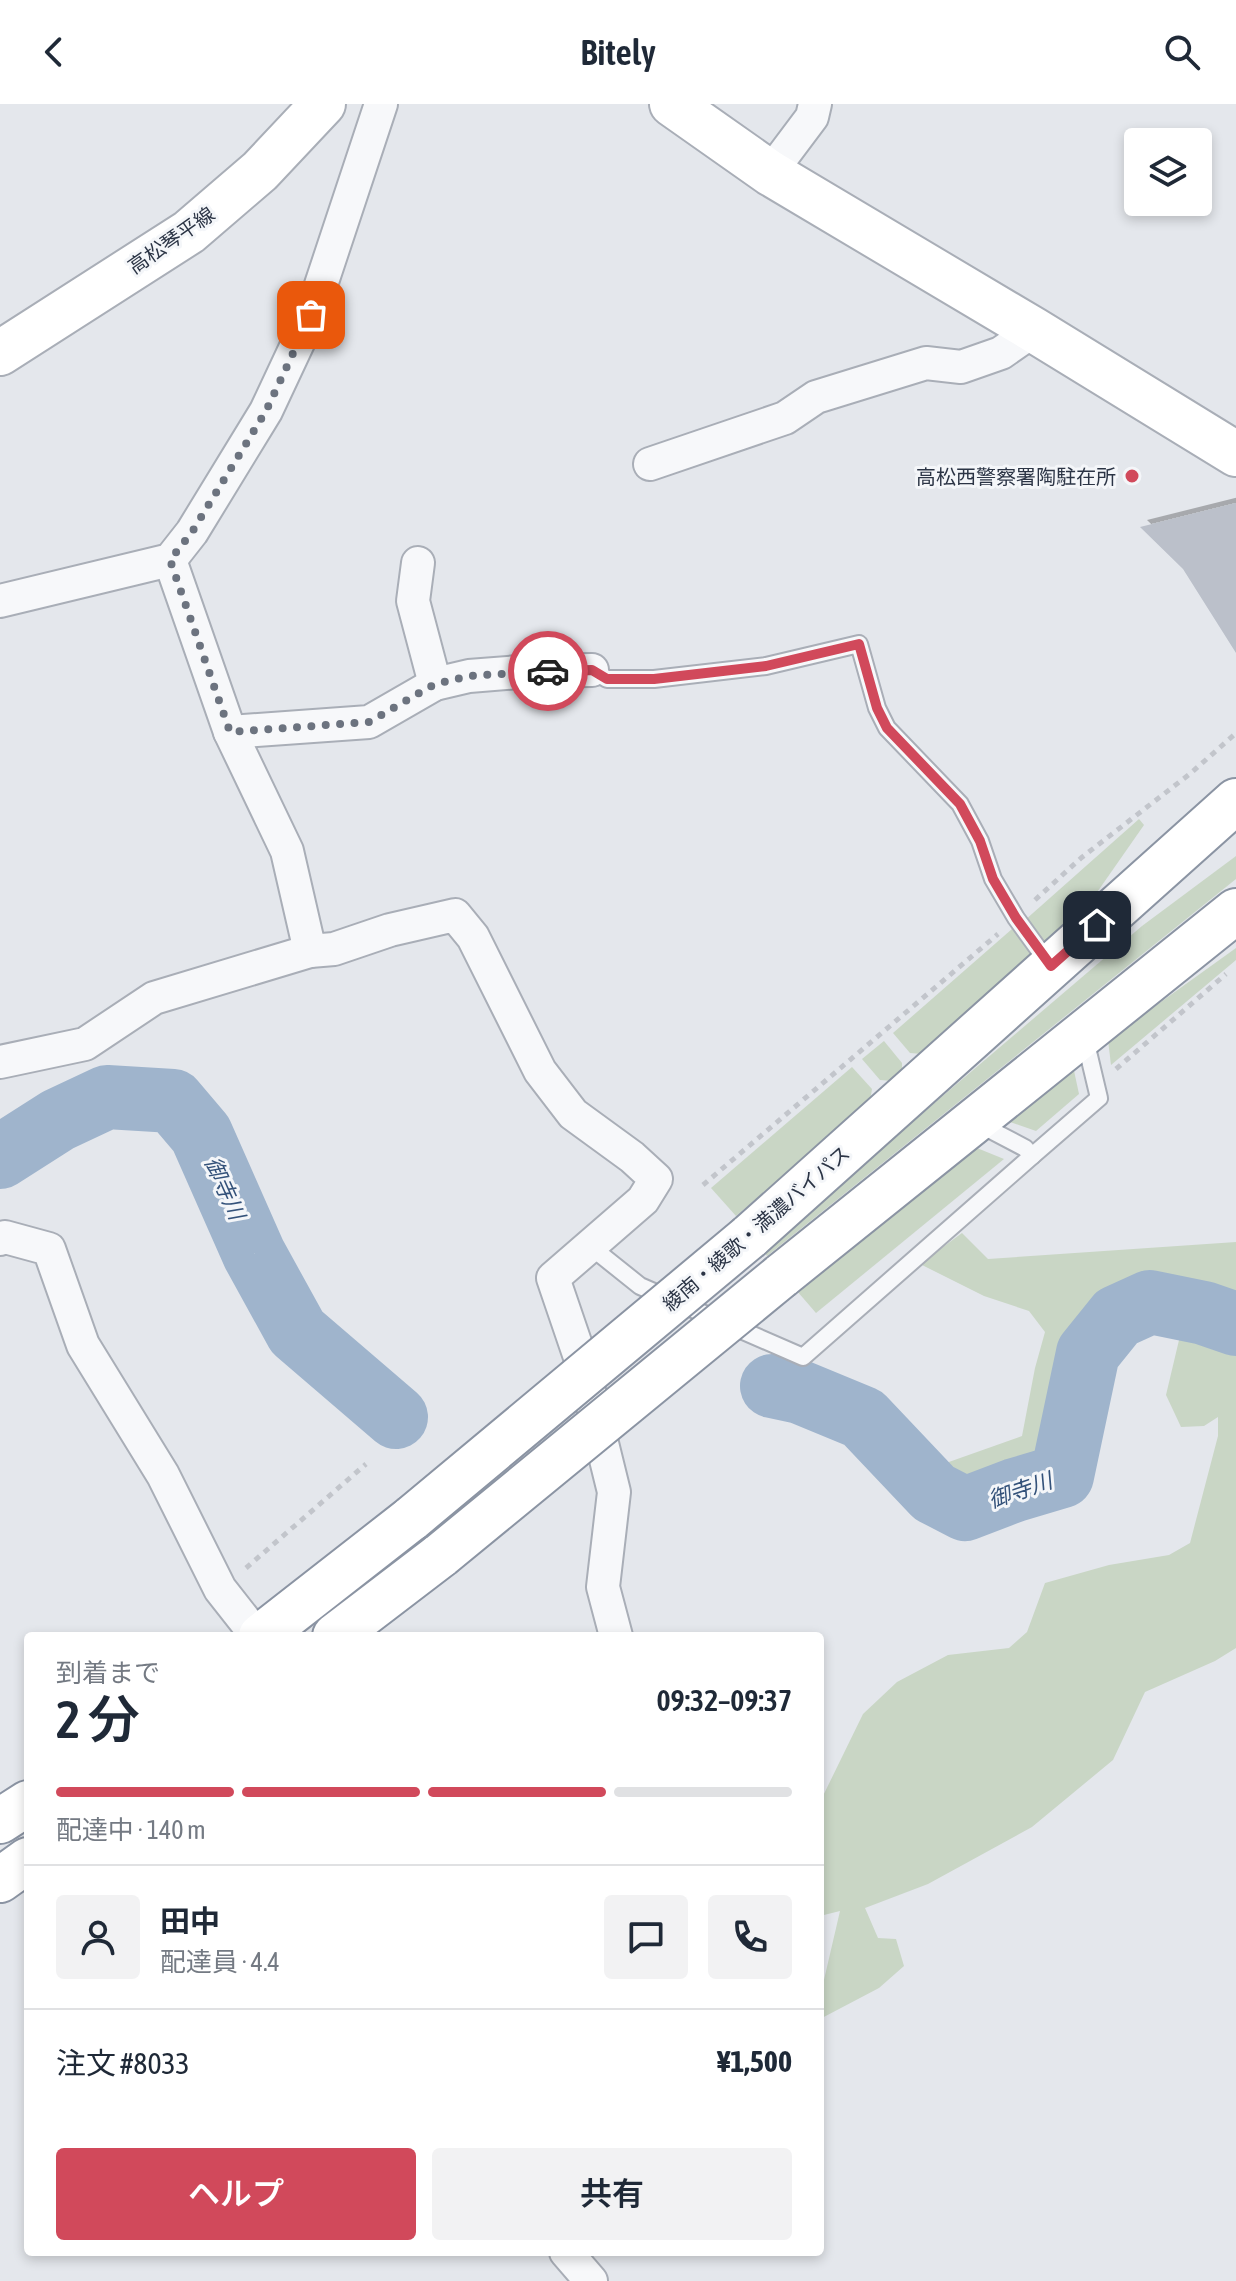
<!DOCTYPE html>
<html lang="ja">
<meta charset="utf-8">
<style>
body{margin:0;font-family:"Asap Condensed","Noto Sans JP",sans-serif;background:#f2f2f3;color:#1f2937;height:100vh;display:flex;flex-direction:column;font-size:30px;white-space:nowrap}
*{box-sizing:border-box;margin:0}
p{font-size:26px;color:#747a83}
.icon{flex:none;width:44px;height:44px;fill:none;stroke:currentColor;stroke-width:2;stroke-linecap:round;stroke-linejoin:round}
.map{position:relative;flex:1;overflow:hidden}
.details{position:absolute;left:24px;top:1528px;width:800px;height:624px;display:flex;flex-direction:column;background:#fff;border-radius:8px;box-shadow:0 4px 12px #0003}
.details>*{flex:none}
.tools{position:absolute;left:1124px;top:24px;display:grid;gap:16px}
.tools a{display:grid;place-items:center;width:88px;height:88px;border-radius:8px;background:#fff;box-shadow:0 4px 12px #0003;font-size:40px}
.pin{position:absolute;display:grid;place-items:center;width:68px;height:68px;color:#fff;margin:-34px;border-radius:16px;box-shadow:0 4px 12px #0006}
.courier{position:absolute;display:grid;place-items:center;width:80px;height:80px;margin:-40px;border:6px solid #d1495b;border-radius:50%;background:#fff;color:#222;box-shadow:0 2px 10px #0007}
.headline em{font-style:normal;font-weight:600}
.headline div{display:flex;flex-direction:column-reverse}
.headline{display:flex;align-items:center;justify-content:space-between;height:136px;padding:0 32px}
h1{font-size:52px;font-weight:600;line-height:60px}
.bar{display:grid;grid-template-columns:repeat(4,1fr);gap:12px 8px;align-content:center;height:96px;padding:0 32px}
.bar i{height:10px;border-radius:6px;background:#e0e1e3}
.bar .selected{background:#d1495b}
.bar p{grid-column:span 4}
.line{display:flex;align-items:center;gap:20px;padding:0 32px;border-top:2px solid #e0e1e3}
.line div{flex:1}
.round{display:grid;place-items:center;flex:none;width:84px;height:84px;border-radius:8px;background:#f2f2f3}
.action{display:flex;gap:16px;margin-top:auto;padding:16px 32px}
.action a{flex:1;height:92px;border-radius:8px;background:#d1495b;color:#fff;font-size:32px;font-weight:600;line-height:92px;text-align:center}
.action a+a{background:#f2f2f3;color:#1f2937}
header{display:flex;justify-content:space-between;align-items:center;height:104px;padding:0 32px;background:#fff;font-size:36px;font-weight:600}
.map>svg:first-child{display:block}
</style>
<header><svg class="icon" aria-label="back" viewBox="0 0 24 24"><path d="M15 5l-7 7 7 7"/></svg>Bitely<svg class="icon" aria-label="search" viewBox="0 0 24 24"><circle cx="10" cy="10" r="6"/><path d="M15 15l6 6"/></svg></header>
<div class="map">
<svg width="1236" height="2177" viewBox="0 0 1236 2177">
<defs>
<filter id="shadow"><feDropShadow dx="7" dy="-7" stdDeviation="0" flood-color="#0004"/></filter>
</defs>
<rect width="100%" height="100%" fill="#e4e7ec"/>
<g fill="#c9d6c5">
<polygon points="1139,715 1144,721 1077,817 1055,836 1041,837 1024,817"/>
<polygon points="1236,752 1236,775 767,1152 762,1146 1142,822"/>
<polygon points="1012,825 1031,846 1030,859 922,950 910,949 893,929"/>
<polygon points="1236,844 1236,856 1111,961 1108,936"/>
<polygon points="884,937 902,959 902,969 892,977 880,976 862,955"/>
<polygon points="1073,962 1079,990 1036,1027 1007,1017"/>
<polygon points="852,963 872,985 870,997 736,1112 711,1084"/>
<polygon points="972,1042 1004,1055 816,1209 797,1187"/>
<polygon points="962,1129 988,1155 1236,1138 1236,1212 1207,1202 1149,1190 1114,1206 1081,1245 1055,1367 1020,1377 965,1396 943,1386 946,1359 1022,1332 1035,1264 1045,1228 1029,1207 984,1192 920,1160"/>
<polygon points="1184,1215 1236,1229 1236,1544 1215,1557 1145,1588 1113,1656 1032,1723 928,1780 865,1804 878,1834 896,1835 904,1862 879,1884 820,1915 820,1893 840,1807 820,1812 820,1698 863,1610 897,1578 948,1551 1009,1544 1027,1528 1045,1479 1109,1461 1169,1451 1190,1439 1218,1332 1218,1313 1204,1322 1181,1323 1166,1291"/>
</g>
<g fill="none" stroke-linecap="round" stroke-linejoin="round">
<g stroke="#9fb4cc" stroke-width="64">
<polyline points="0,1053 58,1016 107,993 173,997 201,1030 254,1150 297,1228 396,1313"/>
<polyline points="772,1282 800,1288 863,1314 934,1389 965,1405 1015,1386 1062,1372 1088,1249 1117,1213 1150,1198 1204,1209 1236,1220"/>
</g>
</g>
<polygon fill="#bbc0ca" filter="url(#shadow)" points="1236,399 1236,549 1183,465 1140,423"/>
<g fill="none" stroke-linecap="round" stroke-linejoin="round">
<defs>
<g id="lane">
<polyline points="592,566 607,575 654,575 766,562 859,540 877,604 887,624 960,700 980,737 993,775 1016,814 1050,861"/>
<polyline points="1032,1052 1099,994 1085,935"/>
<polyline points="590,1142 640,1182 803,1253 1032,1052 1025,1044 979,1020"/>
</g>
<g id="street">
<polyline points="770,69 812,13 815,0"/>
<polyline points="650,360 785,314 816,293 926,259 961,263 1001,249 1034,226"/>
<polyline points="170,456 230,628 287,747 310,847 334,845 390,826 455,811 473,833 540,967 573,1010 632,1053 656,1075 643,1096 553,1174 583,1262 614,1388 603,1483 616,1532"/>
<polyline points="418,459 413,497 435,580"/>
<polyline points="0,497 170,456 192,428 266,307 311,211 381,0"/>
<polyline points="230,628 369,618 435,580 469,572 531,567 592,566"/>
<polyline points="0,958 85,940 154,894 310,847"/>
<polyline points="0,1135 5,1133 49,1145 83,1241 163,1371 220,1485 257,1532"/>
<polyline points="566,2148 591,2177"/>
</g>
<g id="secondary">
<polyline points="672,0 770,69 1034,226 1236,350"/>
<polyline points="0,249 189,128 260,67 323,0"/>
</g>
<g id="highway">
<polyline points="749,1133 1236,697"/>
<polyline points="781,1172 1236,807"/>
<polyline points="261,1532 412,1414"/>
<polyline points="335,1532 441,1451"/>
<polyline points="0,1717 28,1699"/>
<polyline points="0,1776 28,1756"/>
</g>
</defs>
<use href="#lane" stroke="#a9aeb7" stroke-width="20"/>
<use href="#street" stroke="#a9aeb7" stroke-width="36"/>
<use href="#secondary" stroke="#a9aeb7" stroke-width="48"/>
<use href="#highway" stroke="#8b94a3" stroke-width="48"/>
<g stroke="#c2c5cb" stroke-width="5" stroke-dasharray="6 6" stroke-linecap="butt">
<polyline points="1035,796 1081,754 1191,669 1236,629"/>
<polyline points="1116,965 1226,870"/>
<polyline points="703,1081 998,830"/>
<polyline points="246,1464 366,1360"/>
</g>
<use href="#lane" stroke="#f7f8fa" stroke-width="16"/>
<use href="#street" stroke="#f7f8fa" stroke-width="32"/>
<use href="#secondary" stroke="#fff" stroke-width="44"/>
<use href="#highway" stroke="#fff" stroke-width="44"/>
<defs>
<g id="highway-bridge">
<polyline points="412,1414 749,1133"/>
<polyline points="441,1451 781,1172"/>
</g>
</defs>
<use href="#highway-bridge" stroke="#8b94a3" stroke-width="48" stroke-linecap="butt"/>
<use href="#highway-bridge" stroke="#fff" stroke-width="44"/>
</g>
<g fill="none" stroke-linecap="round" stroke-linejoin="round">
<polyline stroke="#6c737f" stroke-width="8" stroke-dasharray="0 14.4" points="311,211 266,307 192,428 170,456 230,628 369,618 435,580 469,572 548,567"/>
<polyline stroke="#d1495b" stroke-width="10" points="548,567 592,566 607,575 654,575 766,562 859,540 877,604 887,624 960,700 980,737 993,775 1016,814 1051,862 1097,821"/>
</g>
<circle fill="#d1495b" stroke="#f4f6f9" stroke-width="3" cx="1132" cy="372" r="8"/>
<g text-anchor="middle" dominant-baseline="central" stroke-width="6" stroke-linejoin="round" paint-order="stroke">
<g font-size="20" fill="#2b3445" stroke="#f4f6f9">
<text transform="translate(171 136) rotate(-35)">高松琴平線</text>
<text transform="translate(756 1124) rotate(-41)">綾南・綾歌・満濃バイパス</text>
</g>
<g font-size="20" fill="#2b3445" stroke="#f4f6f9" text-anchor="end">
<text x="1116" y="372">高松西警察署陶駐在所</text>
</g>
<g font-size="22" font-style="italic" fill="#34527a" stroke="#f4f6f9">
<text transform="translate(225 1084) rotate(66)">御寺川</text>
<text transform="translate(1020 1386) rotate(-19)">御寺川</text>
</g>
</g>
</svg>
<div class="tools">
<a><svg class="icon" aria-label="layers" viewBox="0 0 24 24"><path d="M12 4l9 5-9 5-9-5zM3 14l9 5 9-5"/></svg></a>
</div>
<div class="pin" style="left:311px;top:211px;background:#ea580c"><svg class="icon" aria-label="bag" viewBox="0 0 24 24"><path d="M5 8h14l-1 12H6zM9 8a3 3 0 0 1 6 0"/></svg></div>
<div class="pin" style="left:1097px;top:821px;background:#1f2937"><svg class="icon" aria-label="home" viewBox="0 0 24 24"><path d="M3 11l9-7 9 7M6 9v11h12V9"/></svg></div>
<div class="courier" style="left:548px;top:567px"><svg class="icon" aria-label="car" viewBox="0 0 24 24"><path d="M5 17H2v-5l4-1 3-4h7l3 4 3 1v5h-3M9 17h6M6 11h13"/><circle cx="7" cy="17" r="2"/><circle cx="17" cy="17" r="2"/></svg></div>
<section class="details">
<div class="headline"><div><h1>2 分</h1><p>到着まで</p></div><em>09:32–09:37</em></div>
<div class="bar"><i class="selected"></i><i class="selected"></i><i class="selected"></i><i></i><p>配達中 · 140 m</p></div>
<div class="line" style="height:144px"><a class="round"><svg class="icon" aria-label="person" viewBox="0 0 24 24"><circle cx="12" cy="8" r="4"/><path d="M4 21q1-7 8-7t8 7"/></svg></a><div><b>田中</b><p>配達員 · 4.4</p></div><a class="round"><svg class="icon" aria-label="chat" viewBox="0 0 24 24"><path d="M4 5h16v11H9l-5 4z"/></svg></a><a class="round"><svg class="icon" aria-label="phone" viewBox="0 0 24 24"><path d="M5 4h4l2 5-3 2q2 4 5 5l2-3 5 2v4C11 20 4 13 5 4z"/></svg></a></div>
<div class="line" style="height:104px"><div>注文 #8033</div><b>¥1,500</b></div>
<div class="action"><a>ヘルプ</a><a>共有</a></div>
</section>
</div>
